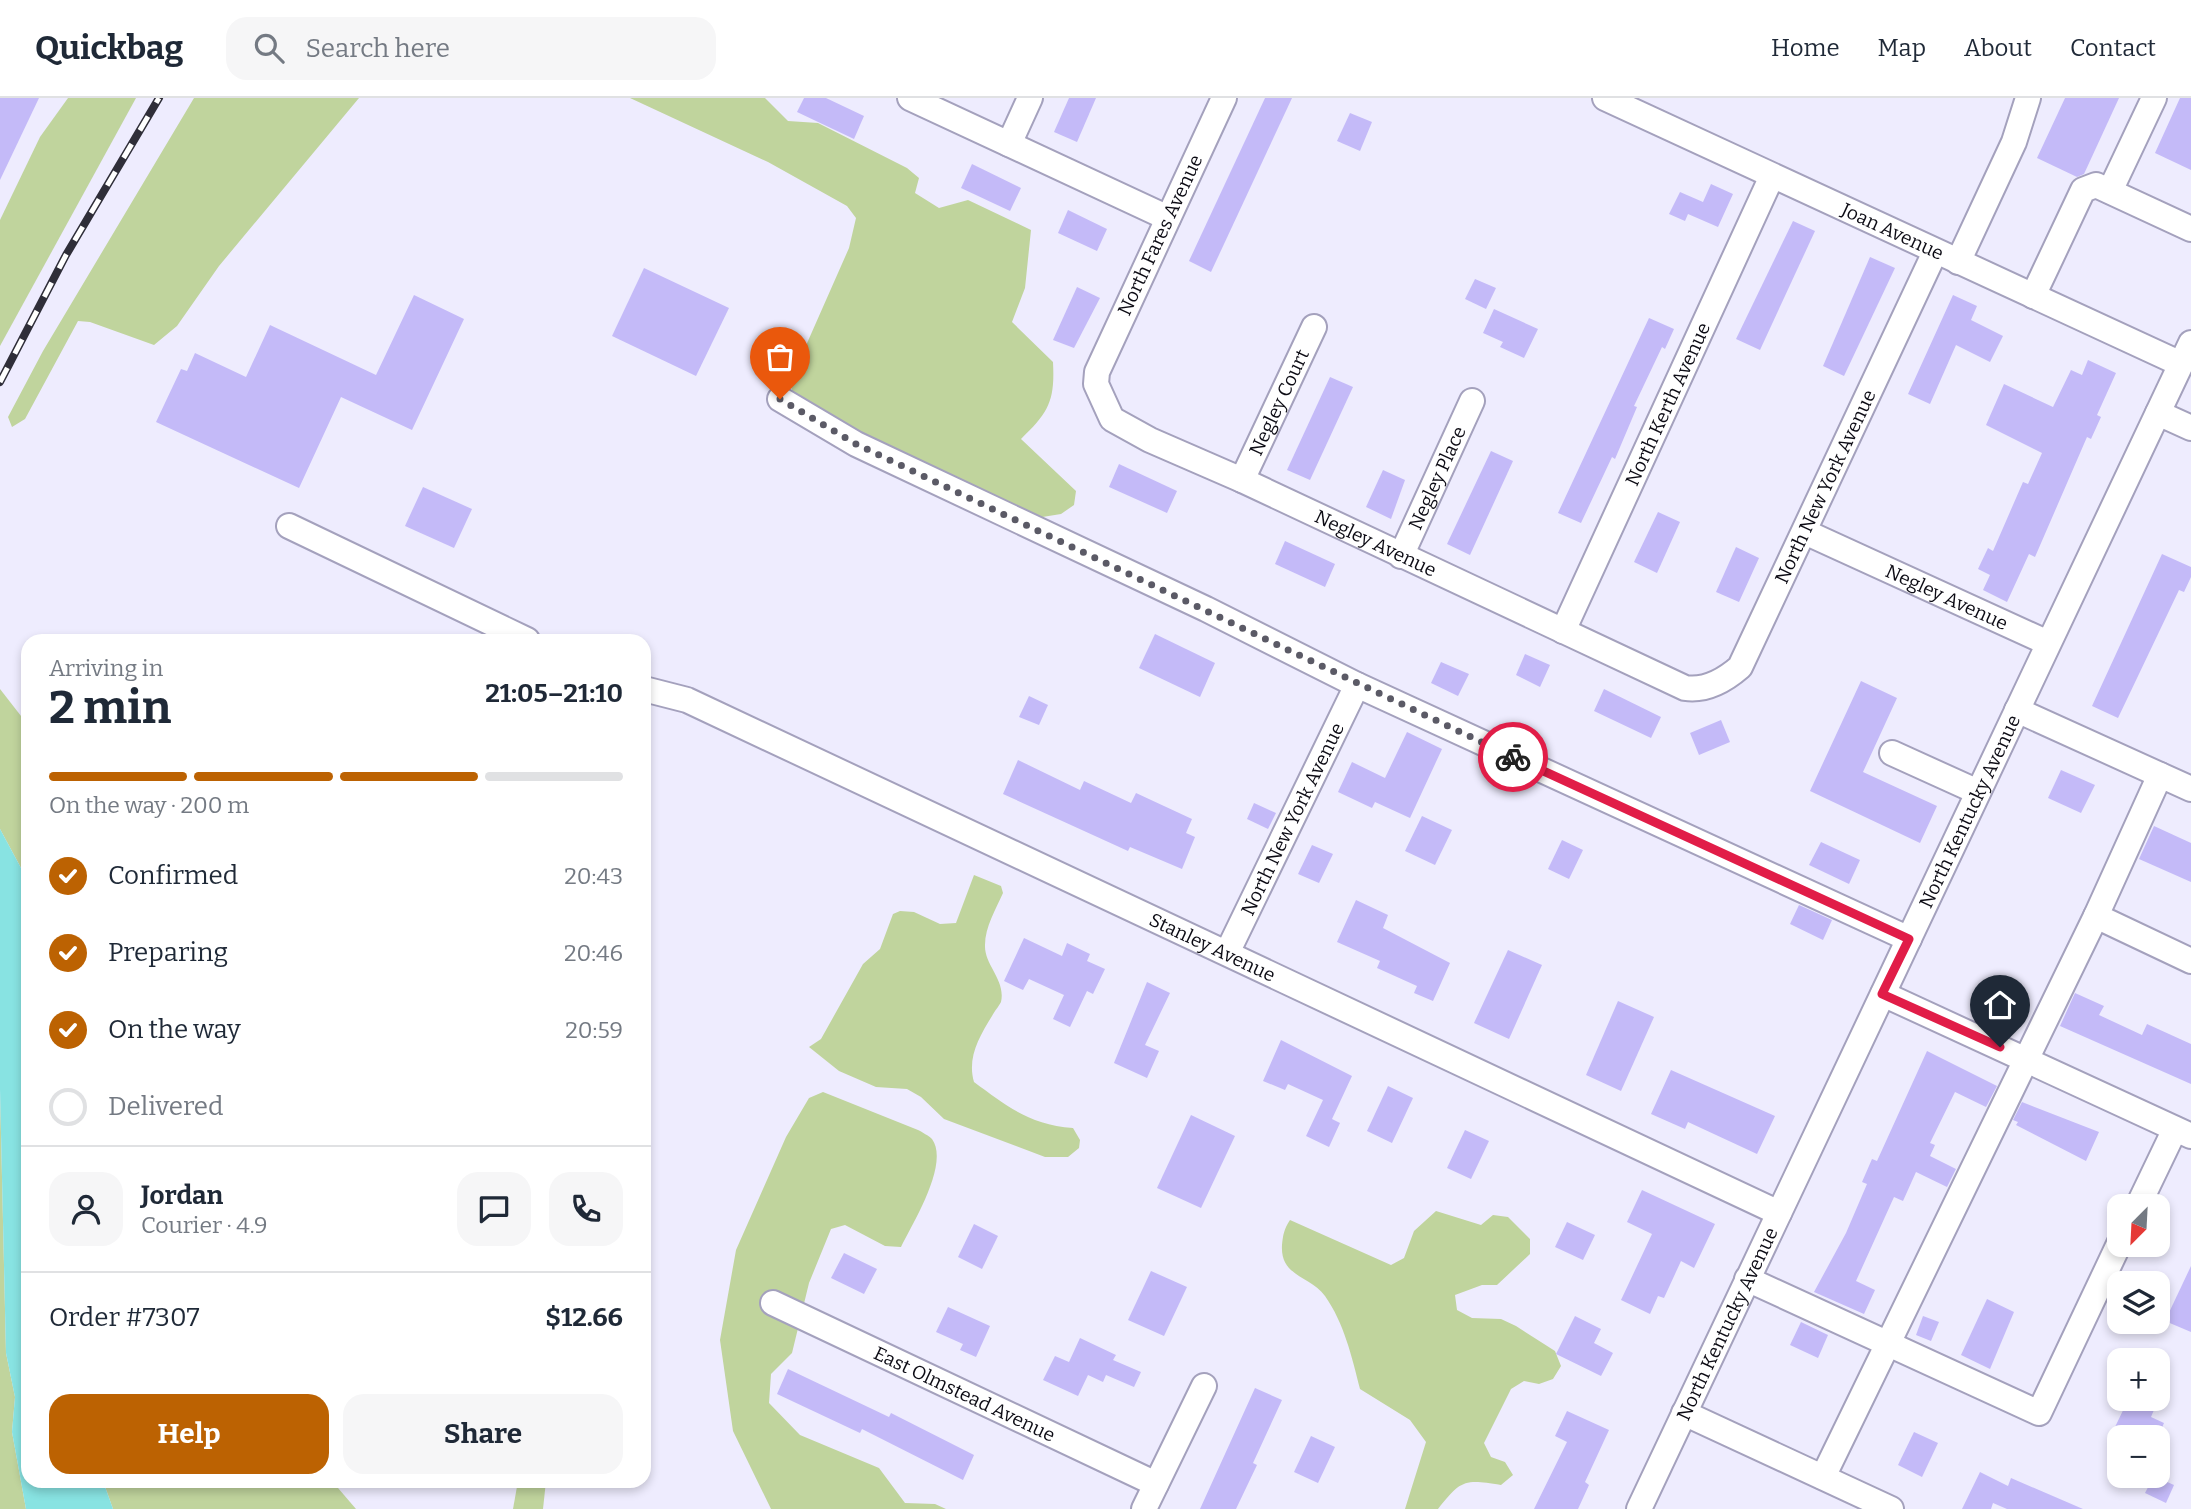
<!DOCTYPE html>
<meta charset="utf-8">
<style>
body{margin:0;font-family:Bitter,serif;background:#f6f6f7;color:#1f2937;height:100vh;display:flex;flex-direction:column;font-size:26px;white-space:nowrap}
*{box-sizing:border-box;margin:0}
p{font-size:23px;color:#747a83}
.icon{flex:none;width:38px;height:38px;fill:none;stroke:currentColor;stroke-width:2;stroke-linecap:round;stroke-linejoin:round}
.map{position:relative;flex:1;overflow:hidden}
.drawer{position:absolute;left:21px;top:536px;width:630px;height:854px;display:flex;flex-direction:column;background:#fff;border-radius:21px;box-shadow:0 4px 10px #0003}
.drawer>*{flex:none}
.needle{width:46px;rotate:204deg}
.tools{position:absolute;left:2107px;top:1096px;display:grid;gap:14px}
.tools a{display:grid;place-items:center;width:63px;height:63px;border-radius:14px;background:#fff;box-shadow:0 4px 10px #0003;font-size:35px}
.pin{position:absolute;display:grid;place-items:center;width:60px;height:60px;color:#fff;margin:-72px -30px;border-radius:50% 50% 50% 0;rotate:-45deg;box-shadow:0 0 7px #0007}
.pin .icon{rotate:45deg}
.courier{position:absolute;display:grid;place-items:center;width:70px;height:70px;margin:-35px;border:5px solid #e11d48;border-radius:50%;background:#fff;color:#222;box-shadow:0 2px 9px #0007}
.headline em{font-style:normal;font-weight:700}
.headline div{display:flex;flex-direction:column-reverse}
.headline{display:flex;align-items:center;justify-content:space-between;height:119px;padding:0 28px}
h1{font-size:46px;font-weight:700;line-height:52px}
.bar{display:grid;grid-template-columns:repeat(4,1fr);gap:10px 7px;align-content:center;height:84px;padding:0 28px}
.bar i{height:9px;border-radius:5px;background:#e0e1e3}
.bar .current{background:#bc6202}
.bar p{grid-column:span 4}
.line{display:flex;align-items:center;gap:18px;padding:0 28px;border-top:2px solid #e0e1e3}
.line div{flex:1}
.round{display:grid;place-items:center;flex:none;width:74px;height:74px;border-radius:21px;background:#f6f6f7}
ol{padding:0 28px;list-style:none}
li{display:flex;align-items:center;gap:21px;height:77px}
li p{margin-inline-start:auto}
li .icon{padding:7px;border-radius:50%;background:#bc6202;color:#fff;stroke-width:4}
li:last-child{color:#747a83}
li i{width:38px;height:38px;border:4px solid #e0e1e3;border-radius:50%}
.button{display:flex;gap:14px;margin-top:auto;padding:14px 28px}
.button a{flex:1;height:80px;border-radius:21px;background:#bc6202;color:#fff;font-size:28px;font-weight:700;line-height:80px;text-align:center}
.button a+a{background:#f6f6f7;color:#1f2937}
header{display:flex;align-items:center;gap:42px;box-sizing:border-box;height:98px;padding:0 35px;background:#fff;border-bottom:2px solid #e0e1e3}
header strong{font-size:33px}
nav{display:flex;gap:38px;margin-inline-start:auto;font-size:24px}
.search{width:490px;height:63px;background:#f6f6f7;display:flex;align-items:center;gap:18px;box-sizing:border-box;padding:0 24px;border-radius:21px;color:#747a83;font-size:26px}
.map>svg:first-child{display:block}
</style>
<header>
<strong>Quickbag</strong>
<div class="search"><svg class="icon" aria-label="search" viewBox="0 0 24 24"><circle cx="10" cy="10" r="6"/><path d="M15 15l6 6"/></svg>Search here</div>
<nav><a>Home</a><a>Map</a><a>About</a><a>Contact</a></nav>
</header>
<div class="map">
<svg width="2191" height="1411" viewBox="0 0 2191 1411">
<rect width="100%" height="100%" fill="#eeecfe"/>
<g fill="#c0d49d">
<polygon points="68,0 136,0 0,248 0,122 40,39"/>
<polygon points="194,0 359,0 219,168 177,228 154,247 90,224 78,223 25,321 12,329 8,319 43,253"/>
<path d="M630 0H765L788 23 818 25 907 70 919 80 915 95 939 110 968 102 1031 132 1025 190 1012 224 1053 264C1055 303 1049 314 1021 341L1076 393 1074 407 1061 416 1030 421 830 328 796 299 789 286 849 150 856 120 847 108 768 64Z"/>
<polygon points="0,591 28,627 28,783 0,731"/>
<path d="M974 777 1001 788 1003 795C996 811 985 829 985 847 984 867 1006 882 1001 904 999 908 994 914 992 918 979 939 967 960 974 984 1008 1009 1030 1027 1073 1030L1080 1042 1079 1050 1068 1059H1045L944 1021 921 999 907 991 876 989 839 973 809 949 821 941 863 866 880 851 893 816 900 813 914 814 940 826 956 825Z"/>
<polygon points="0,991 6,1255 15,1299 12,1334 26,1411 0,1411"/>
<path d="M823 994 918 1032C922 1034 929 1038 932 1041 950 1066 912 1126 901 1149L885 1148 845 1127 831 1131 809 1185 792 1255 771 1276 769 1305 800 1337 879 1370 905 1405 935 1406 946 1411H771L733 1333 720 1242 736 1152 786 1039 809 1000Z"/>
<path d="M1436 1113 1481 1127 1493 1117 1508 1119 1530 1141V1156L1497 1187H1482L1455 1197 1457 1212 1472 1220 1501 1221 1516 1228 1555 1253 1561 1268 1553 1281 1539 1286 1524 1283 1511 1291 1484 1345 1491 1359 1505 1364 1513 1377 1501 1387C1464 1381 1461 1382 1438 1411H1405L1426 1344 1410 1322 1360 1291C1352 1259 1344 1225 1325 1198 1311 1178 1280 1179 1282 1147 1283 1137 1284 1131 1290 1122L1391 1167 1404 1160 1414 1133Z"/>
<polygon points="103,1383 332,1383 356,1411 113,1411"/>
<polygon points="518,1383 546,1383 543,1411 513,1411"/>
</g>
<polygon fill="#88e3e2" points="0,731 28,783 28,1382 103,1383 113,1411 26,1411 12,1334 15,1299 6,1255 0,991"/>
<g fill="#c4baf8">
<polygon points="0,0 39,0 0,82"/>
<polygon points="804,0 826,0 864,18 854,41 797,14"/>
<polygon points="1069,0 1096,0 1077,44 1054,34"/>
<polygon points="1265,0 1292,0 1211,174 1189,163"/>
<polygon points="2065,0 2119,0 2084,76 2077,79 2037,60"/>
<polygon points="2180,0 2191,0 2191,72 2155,55"/>
<polygon points="1350,15 1372,24 1360,53 1337,43"/>
<polygon points="972,66 1021,90 1010,113 961,90"/>
<polygon points="1711,86 1733,96 1718,129 1688,116 1685,123 1669,116 1680,94 1703,104"/>
<polygon points="1068,112 1107,131 1097,153 1058,135"/>
<polygon points="1793,123 1815,133 1760,252 1736,241"/>
<polygon points="1870,159 1895,170 1844,278 1823,268"/>
<polygon points="644,170 729,210 696,278 612,238"/>
<polygon points="1475,181 1496,190 1486,211 1465,201"/>
<polygon points="1077,189 1100,200 1074,250 1053,242"/>
<polygon points="414,197 464,221 412,332 341,299 299,390 156,324 181,271 187,273 195,255 246,279 270,227 376,277"/>
<polygon points="1953,197 1977,208 1971,222 2003,238 1990,264 1956,247 1930,306 1908,296"/>
<polygon points="1494,211 1538,231 1524,260 1500,249 1503,244 1483,235"/>
<polygon points="1649,220 1674,231 1665,251 1662,249 1634,308 1637,309 1615,361 1612,359 1581,425 1558,415"/>
<polygon points="2088,262 2116,275 2097,317 2101,319 2091,341 2087,339 2035,459 2029,456 2007,504 1983,492 1990,477 1978,471 1988,450 1993,453 2023,384 2028,386 2042,355 1986,327 2004,286 2053,309 2071,272 2082,277"/>
<polygon points="1330,279 1353,289 1310,382 1287,372"/>
<polygon points="1491,353 1513,363 1470,457 1447,446"/>
<polygon points="1119,366 1177,393 1167,415 1109,389"/>
<polygon points="1383,372 1405,382 1391,421 1366,409"/>
<polygon points="423,389 472,411 454,450 405,428"/>
<polygon points="1658,414 1680,424 1657,475 1634,464"/>
<polygon points="1285,443 1335,466 1325,489 1275,466"/>
<polygon points="1736,449 1759,460 1739,504 1716,494"/>
<polygon points="2162,456 2191,469 2191,479 2184,494 2179,492 2118,620 2092,608"/>
<polygon points="1155,536 1215,565 1200,599 1139,570"/>
<polygon points="1525,556 1550,567 1540,589 1516,577"/>
<polygon points="1441,564 1469,576 1458,598 1431,585"/>
<polygon points="1861,583 1897,600 1863,674 1937,708 1920,745 1810,693"/>
<polygon points="1604,591 1661,619 1651,640 1594,613"/>
<polygon points="1029,598 1048,607 1039,627 1019,619"/>
<polygon points="1721,622 1730,644 1699,657 1690,635"/>
<polygon points="1407,634 1442,651 1410,720 1375,704 1372,710 1338,694 1352,664 1385,680"/>
<polygon points="1018,662 1080,692 1084,683 1131,705 1136,695 1192,721 1186,735 1195,739 1182,771 1130,749 1128,753 1003,696"/>
<polygon points="2061,672 2095,687 2081,715 2048,700"/>
<polygon points="1254,705 1276,715 1268,731 1247,721"/>
<polygon points="1422,718 1452,732 1435,767 1405,753"/>
<polygon points="2154,728 2191,745 2191,784 2139,761"/>
<polygon points="1562,742 1583,752 1569,781 1548,771"/>
<polygon points="1821,744 1860,762 1849,786 1809,767"/>
<polygon points="1312,747 1333,756 1319,785 1298,776"/>
<polygon points="1356,802 1388,817 1383,830 1450,865 1433,903 1414,895 1417,888 1377,870 1380,863 1337,844"/>
<polygon points="1799,807 1832,822 1823,842 1790,826"/>
<polygon points="1024,840 1062,858 1067,845 1090,856 1087,863 1105,871 1093,896 1087,893 1070,929 1053,921 1064,897 1029,881 1023,892 1004,883"/>
<polygon points="1508,852 1542,867 1509,941 1474,925"/>
<polygon points="1147,884 1170,895 1145,947 1159,953 1147,980 1114,965"/>
<polygon points="2075,895 2104,908 2099,917 2142,937 2147,926 2191,946 2191,986 2060,928"/>
<polygon points="1618,903 1654,919 1621,993 1586,977"/>
<polygon points="1281,942 1352,978 1332,1021 1340,1025 1329,1049 1306,1038 1323,1002 1288,986 1285,992 1263,983"/>
<polygon points="1927,953 1997,988 1986,1009 1955,994 1930,1045 1935,1047 1930,1058 1956,1071 1947,1089 1916,1074 1903,1103 1894,1099 1856,1183 1875,1192 1864,1216 1814,1194 1846,1135 1867,1086 1862,1084 1872,1061 1877,1063"/>
<polygon points="1671,972 1775,1018 1757,1056 1688,1024 1685,1031 1651,1016"/>
<polygon points="1388,988 1413,1000 1392,1045 1367,1033"/>
<polygon points="2022,1004 2099,1034 2086,1063 2016,1027 2018,1024 2013,1022"/>
<polygon points="1191,1017 1235,1038 1201,1110 1157,1090"/>
<polygon points="1465,1032 1489,1043 1471,1081 1447,1070"/>
<polygon points="1642,1092 1715,1126 1694,1170 1681,1163 1664,1200 1658,1198 1650,1216 1621,1202 1652,1136 1627,1124"/>
<polygon points="1567,1124 1595,1137 1583,1162 1555,1149"/>
<polygon points="974,1126 998,1138 982,1171 958,1159"/>
<polygon points="844,1155 877,1171 864,1196 831,1180"/>
<polygon points="2191,1168 2191,1234 2165,1223"/>
<polygon points="1151,1173 1187,1189 1164,1238 1128,1222"/>
<polygon points="1987,1201 2014,1214 1990,1271 1961,1257"/>
<polygon points="948,1209 990,1228 976,1259 960,1252 963,1246 936,1234"/>
<polygon points="1575,1218 1601,1231 1594,1245 1613,1255 1601,1278 1556,1256"/>
<polygon points="1923,1218 1939,1224 1931,1243 1916,1237"/>
<polygon points="1801,1224 1828,1237 1818,1260 1790,1247"/>
<polygon points="1080,1240 1116,1257 1113,1262 1141,1274 1134,1289 1106,1277 1103,1284 1088,1277 1078,1298 1043,1282 1055,1258 1069,1264"/>
<polygon points="788,1271 889,1319 891,1315 974,1357 963,1382 862,1331 860,1335 777,1296"/>
<polygon points="1255,1290 1282,1302 1253,1365 1257,1367 1236,1411 1200,1411"/>
<polygon points="2129,1300 2159,1300 2151,1319 2164,1325 2158,1339 2135,1339 2115,1329"/>
<polygon points="1567,1313 1609,1332 1585,1384 1589,1387 1578,1411 1534,1411 1567,1344 1555,1338"/>
<polygon points="1914,1334 1938,1345 1922,1379 1898,1367"/>
<polygon points="1311,1338 1335,1349 1318,1385 1294,1374"/>
<polygon points="1980,1374 2008,1388 2011,1380 2083,1411 2007,1411 1993,1405 1991,1411 1962,1411"/>
<polygon points="2154,1378 2174,1387 2166,1405 2145,1395"/>
</g>
<g fill="none" stroke-linecap="round" stroke-linejoin="round">
<defs>
<g id="minor">
<polyline points="910,0 1168,120"/>
<path id="s1" d="M1224 0 1097 274 1096 286 1112 321 1150 342 1242 382 1685 590C1705 593 1725 582 1740 569L1935 154"/>
<path id="s2" d="M1605 0 2181 266"/>
<polyline points="1009,46 1030,0"/>
<polyline points="2110,93 2154,0"/>
<polyline points="1958,164 2014,44 2028,0"/>
<polyline points="2033,198 2083,92 2096,87 2191,131"/>
<polyline points="780,301 856,346 1206,511 1357,587 1909,841"/>
<polyline points="2158,315 2191,330"/>
<path id="s3" d="M1242 382 1314 229"/>
<polyline points="289,428 527,542"/>
<path id="s4" d="M1805 434 2048 545"/>
<path id="s5" d="M1401 458 1472 303"/>
<path id="s6" d="M1563 533 1772 78"/>
<path id="s7" d="M644 591 687 602 1779 1115"/>
<polyline points="2017,612 2191,691"/>
<polyline points="1892,655 1978,694"/>
<polyline points="2160,677 2096,818 2191,863"/>
<path id="s8" d="M1227 855 1357 587"/>
<polyline points="1883,896 2191,1038"/>
<polyline points="2138,1108 2175,1031"/>
<polyline points="1747,1181 2039,1315 2119,1146"/>
<path id="s9" d="M773 1205 1156 1386"/>
<polyline points="1684,1315 1891,1411"/>
<polyline points="1823,1379 2096,818"/>
<polyline points="1144,1411 1204,1288"/>
<path id="s10" d="M1639 1411 2191 245"/>
</g>
</defs>
<use href="#minor" stroke="#a4a1bd" stroke-width="28"/>
<use href="#minor" stroke="#fff" stroke-width="24"/>
<defs>
<polyline id="rail" points="0,284 66,157 159,0"/>
</defs>
<use href="#rail" stroke="#2f2e39" stroke-width="8"/>
<use href="#rail" stroke="#fff" stroke-width="5" stroke-dasharray="16" stroke-linecap="butt"/>
</g>
<g fill="none" stroke-linecap="round" stroke-linejoin="round">
<polyline stroke="#5b5a66" stroke-width="7" stroke-dasharray="0 12.6" points="780,301 856,346 1513,659"/>
<polyline stroke="#e11d48" stroke-width="9" points="1513,659 1909,841 1882,896 2000,949"/>
</g>
<g text-anchor="middle" dominant-baseline="central" stroke-width="5" stroke-linejoin="round" paint-order="stroke">
<g font-size="19" fill="#0c0b14" stroke="#fff">
<text stroke="none"><textPath href="#s2" startOffset="317">Joan Avenue</textPath></text>
<text transform="translate(1160 137) rotate(-65)">North Fares Avenue</text>
<text stroke="none"><textPath href="#s3" startOffset="86">Negley Court</textPath></text>
<text stroke="none"><textPath href="#s6" startOffset="250">North Kerth Avenue</textPath></text>
<text stroke="none"><textPath href="#s5" startOffset="86">Negley Place</textPath></text>
<text stroke="none"><textPath href="#s1" startOffset="1246">North New York Avenue</textPath></text>
<text stroke="none"><textPath href="#s1" startOffset="644">Negley Avenue</textPath></text>
<text stroke="none"><textPath href="#s4" startOffset="156">Negley Avenue</textPath></text>
<text stroke="none"><textPath href="#s10" startOffset="772">North Kentucky Avenue</textPath></text>
<text stroke="none"><textPath href="#s8" startOffset="149">North New York Avenue</textPath></text>
<text stroke="none"><textPath href="#s7" startOffset="625">Stanley Avenue</textPath></text>
<text stroke="none"><textPath href="#s10" startOffset="205">North Kentucky Avenue</textPath></text>
<text stroke="none"><textPath href="#s9" startOffset="212">East Olmstead Avenue</textPath></text>
</g>
</g>
</svg>
<div class="tools">
<a><svg class="needle" viewBox="-14 -14 28 28"><path d="M0-13l5 13h-10z" fill="#e53935"/><path d="M0 13l5-13h-10z" fill="#747a83"/></svg></a>
<a><svg class="icon" aria-label="layers" viewBox="0 0 24 24"><path d="M12 4l9 5-9 5-9-5zM3 14l9 5 9-5"/></svg></a>
<a>+</a>
<a>−</a>
</div>
<div class="pin" style="left:780px;top:301px;background:#ea580c"><svg class="icon" aria-label="bag" viewBox="0 0 24 24"><path d="M5 8h14l-1 12H6zM9 8a3 3 0 0 1 6 0"/></svg></div>
<div class="pin" style="left:2000px;top:949px;background:#1f2937"><svg class="icon" aria-label="home" viewBox="0 0 24 24"><path d="M3 11l9-7 9 7M6 9v11h12V9"/></svg></div>
<div class="courier" style="left:1513px;top:659px"><svg class="icon" aria-label="bike" viewBox="0 0 24 24"><circle cx="6" cy="16" r="4"/><circle cx="18" cy="16" r="4"/><path d="M6 16l4-8h5l3 8M10 8l3 8H6M13 5h3"/></svg></div>
<section class="drawer">
<div class="headline"><div><h1>2 min</h1><p>Arriving in</p></div><em>21:05–21:10</em></div>
<div class="bar"><i class="current"></i><i class="current"></i><i class="current"></i><i></i><p>On the way · 200 m</p></div>
<ol>
<li><svg class="icon" aria-label="check" viewBox="0 0 24 24"><path d="M5 12l5 5 9-10"/></svg>Confirmed<p>20:43</p></li>
<li><svg class="icon" aria-label="check" viewBox="0 0 24 24"><path d="M5 12l5 5 9-10"/></svg>Preparing<p>20:46</p></li>
<li><svg class="icon" aria-label="check" viewBox="0 0 24 24"><path d="M5 12l5 5 9-10"/></svg>On the way<p>20:59</p></li>
<li><i></i>Delivered</li>
</ol>
<div class="line" style="height:126px"><a class="round"><svg class="icon" aria-label="person" viewBox="0 0 24 24"><circle cx="12" cy="8" r="4"/><path d="M4 21q1-7 8-7t8 7"/></svg></a><div><b>Jordan</b><p>Courier · 4.9</p></div><a class="round"><svg class="icon" aria-label="chat" viewBox="0 0 24 24"><path d="M4 5h16v11H9l-5 4z"/></svg></a><a class="round"><svg class="icon" aria-label="phone" viewBox="0 0 24 24"><path d="M5 4h4l2 5-3 2q2 4 5 5l2-3 5 2v4C11 20 4 13 5 4z"/></svg></a></div>
<div class="line" style="height:91px"><div>Order #7307</div><b>$12.66</b></div>
<div class="button"><a>Help</a><a>Share</a></div>
</section>
</div>
